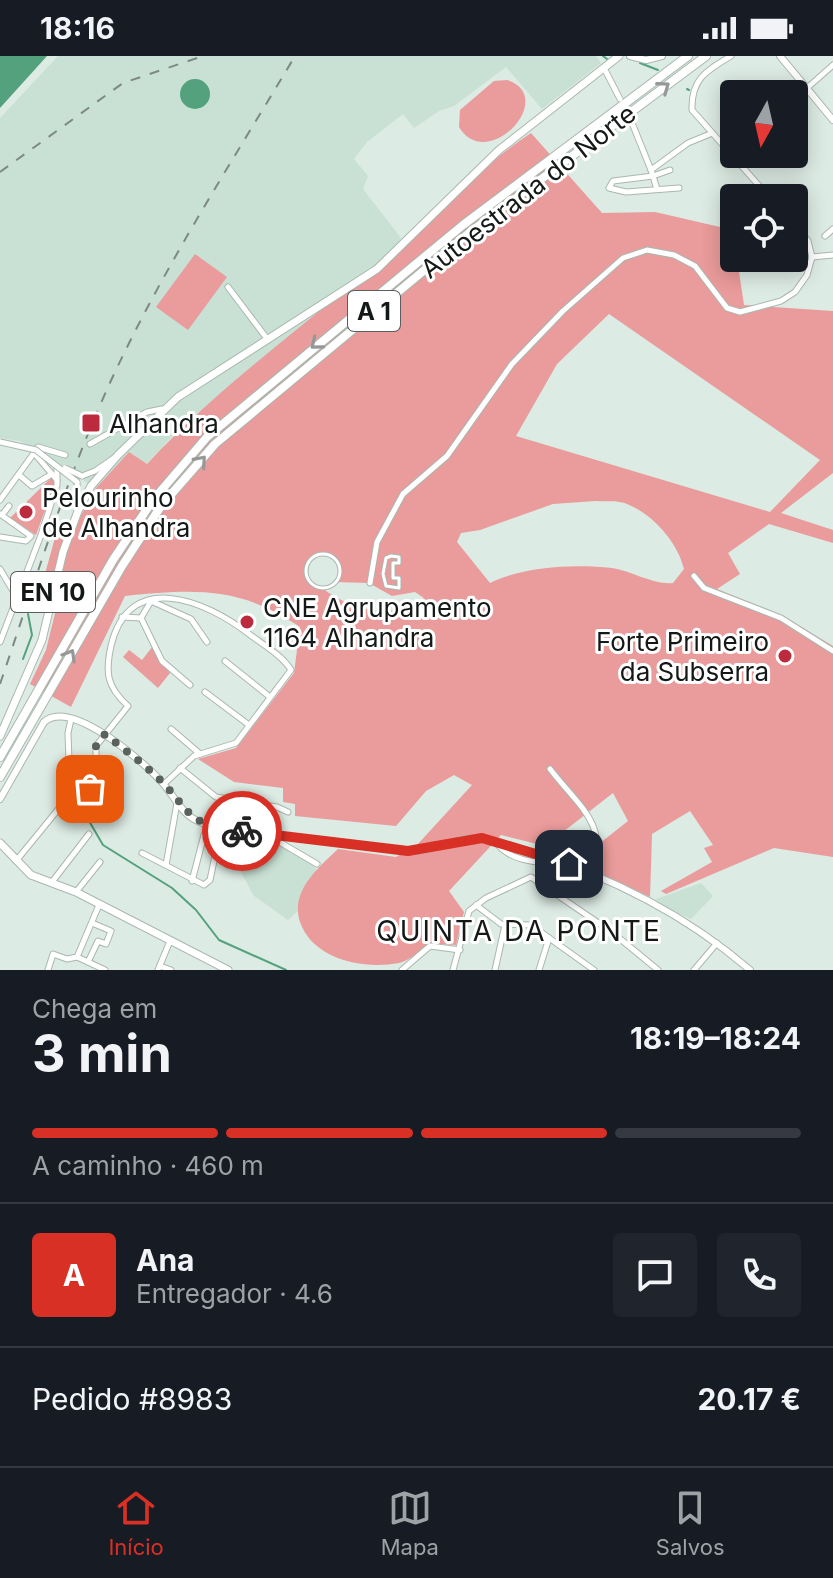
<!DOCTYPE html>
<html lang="pt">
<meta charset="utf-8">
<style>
body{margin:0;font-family:Inter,sans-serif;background:#20242c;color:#f1f3f6;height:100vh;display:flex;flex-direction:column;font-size:30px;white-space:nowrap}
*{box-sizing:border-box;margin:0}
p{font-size:26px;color:#9ea1a6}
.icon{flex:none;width:44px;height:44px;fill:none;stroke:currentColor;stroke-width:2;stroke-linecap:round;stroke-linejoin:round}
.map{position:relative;height:914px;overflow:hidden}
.details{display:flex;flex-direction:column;background:#171b24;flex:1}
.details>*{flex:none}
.needle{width:52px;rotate:188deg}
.tools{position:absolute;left:720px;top:24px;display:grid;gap:16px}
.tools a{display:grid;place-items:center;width:88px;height:88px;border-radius:8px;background:#171b24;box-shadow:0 4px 20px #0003;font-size:40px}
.pin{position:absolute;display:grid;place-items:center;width:68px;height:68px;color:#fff;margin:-34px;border-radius:16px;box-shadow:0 4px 12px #0006}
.courier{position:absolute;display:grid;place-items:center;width:80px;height:80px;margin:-40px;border:6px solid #d93025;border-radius:50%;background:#fff;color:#222;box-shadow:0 2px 10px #0007}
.overview em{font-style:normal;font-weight:700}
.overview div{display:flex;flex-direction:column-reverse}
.overview{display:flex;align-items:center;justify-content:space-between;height:136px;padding:0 32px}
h1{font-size:52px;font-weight:700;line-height:60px}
.bar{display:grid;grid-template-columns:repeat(4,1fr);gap:12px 8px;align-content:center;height:96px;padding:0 32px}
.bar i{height:10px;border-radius:6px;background:#363941}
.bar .current{background:#d93025}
.bar p{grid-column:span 4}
.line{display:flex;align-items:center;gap:20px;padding:0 32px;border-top:2px solid #363941}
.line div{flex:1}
.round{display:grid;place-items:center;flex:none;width:84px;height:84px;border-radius:8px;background:#20242c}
.status{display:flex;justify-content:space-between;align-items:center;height:56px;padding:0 40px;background:#171b24;direction:ltr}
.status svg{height:22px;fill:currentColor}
.tabs{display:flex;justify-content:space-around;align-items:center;height:112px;border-top:2px solid #363941;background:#171b24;font-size:22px;color:#9ea1a6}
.tabs a{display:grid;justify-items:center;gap:4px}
.tabs .current{color:#d93025}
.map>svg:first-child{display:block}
</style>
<div class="status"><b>18:16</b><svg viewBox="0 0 49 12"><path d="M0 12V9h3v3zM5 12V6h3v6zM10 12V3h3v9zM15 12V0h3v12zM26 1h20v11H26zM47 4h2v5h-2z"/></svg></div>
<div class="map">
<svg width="833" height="914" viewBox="0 0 833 914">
<rect width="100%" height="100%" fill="#dcebe3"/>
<g fill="#c9e1d4">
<polygon points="58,0 596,0 601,7 542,53 506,11 454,50 439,55 414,72 403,58 367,86 354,103 368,120 363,133 401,182 395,193 183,369 146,408 129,396 96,432 20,385 0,382 0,62"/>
<polygon points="283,789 315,811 318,819 311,843 288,864 253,839 239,812"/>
<polygon points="701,827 713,840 691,863 658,848 656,843"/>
</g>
<g fill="#ea9b9b" fill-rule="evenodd">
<path d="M507 24C559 41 487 118 459 71L460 54 494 25Z"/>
<path d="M531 77 602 157 655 156 733 174 734 202H737L744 249 833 255V417L781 457 833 474V487L769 468 728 497 740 518 717 533 783 560 833 590V801L774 792 666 838 661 835 712 806 704 792 713 789 690 755 652 778 650 841 576 806 628 765 613 737 545 790 501 779 449 835 464 856 456 889C414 885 429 897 399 907 362 914 313 903 300 866 290 835 318 812 338 793L396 801 417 789 472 729 454 719 426 735 396 770 295 760V748L283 746V732L234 726 198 703 236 692 294 617 300 571C240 530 195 533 125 540L71 651 30 628 46 594 58 545 38 543 58 471 78 465 96 432 129 396 147 408C222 327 313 264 396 191 441 152 481 110 531 77ZM609 258 820 404 770 456 516 380 557 308ZM595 445C605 446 618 444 627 448 653 458 678 487 684 513L673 527C653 529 632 515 612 512 575 508 524 510 490 527L457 486 461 477 480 474 553 448ZM325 498 338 507 339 519 335 526 369 527 392 540 415 536 424 542C398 566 349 553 325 534 317 528 311 529 306 518L311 503Z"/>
<polygon points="195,198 227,221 188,274 156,251"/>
<polygon points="52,421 55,427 36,479 10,462"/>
<polygon points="153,590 170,617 158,632 123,601 129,594 142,604"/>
</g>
<g fill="#53a17d">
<polygon points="0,0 47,0 0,52"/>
<circle cx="195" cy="38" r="15"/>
</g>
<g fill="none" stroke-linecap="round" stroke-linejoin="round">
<g stroke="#53a17d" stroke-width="2">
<polyline points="603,0 607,3"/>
<polyline points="640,7 658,14"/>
<polyline points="687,33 689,34"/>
<polyline points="23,603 32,579 28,558"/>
<polyline points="85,758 103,789 172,832 196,854 219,884 286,914"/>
</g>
<defs>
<g id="pedestrian">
<circle cx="323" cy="515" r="17"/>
<polygon points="391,500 399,501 399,507 393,507 393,522 399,522 399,532 386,530 383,518 386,502"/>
</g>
<g id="minor">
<path d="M731 0C706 15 691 23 692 54L770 142"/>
<polyline points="604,12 620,43"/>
<polyline points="807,32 833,9"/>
<polyline points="788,38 802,26"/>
<polyline points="630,62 651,114"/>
<polyline points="670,114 653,120 613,125 609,132 626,136 679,132"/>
<polyline points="657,133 651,114 688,87 710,78"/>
<polyline points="825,180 833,173"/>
<polyline points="812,201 833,199"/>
<polyline points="228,231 268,284"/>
<polyline points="90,388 147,356 162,353"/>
<polyline points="19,419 32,430 52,418"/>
<polyline points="82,420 95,415 118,399"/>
<polyline points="57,424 34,397 38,391 65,399"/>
<polyline points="77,426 78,450"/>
<polyline points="0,444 34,397"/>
<polyline points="0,458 31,480 26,485 0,481"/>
<polyline points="2,459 9,450"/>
<polyline points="0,513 16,540"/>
<polyline points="694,520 704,532 781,562 833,595"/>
<polyline points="370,527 377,486 403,438 447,400 512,308 563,255 623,202 647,194 674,199 695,210 727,252 740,256 781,245 795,236 807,219 812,201 808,185 794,167"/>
<polyline points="122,561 141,562"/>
<polyline points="0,586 41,479 57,429 57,412"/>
<polyline points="225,605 270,641"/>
<polyline points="190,629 162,605 141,562 151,545 191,563 207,586"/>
<polyline points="205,636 249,669"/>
<polyline points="171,673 200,698"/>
<polyline points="180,712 216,741 277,751 288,756"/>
<path d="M550 713C582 754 605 764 596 819"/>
<polyline points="70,733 68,677 71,663"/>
<path d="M90 733 96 732V690L128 650C107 631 105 617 111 590 129 513 205 544 249 578 262 588 283 600 291 614L236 687 194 700 164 728"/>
<polyline points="264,777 317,808"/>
<path d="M495 785C507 804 538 809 559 805"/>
<polyline points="142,797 204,829 210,824 220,776"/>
<polyline points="16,805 65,745"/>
<polyline points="166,809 177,747"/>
<polyline points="192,825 204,779"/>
<polyline points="52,826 89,778"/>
<polyline points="76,836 100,806"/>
<polyline points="563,841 579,811"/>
<polyline points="476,849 501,868 531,869 594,914"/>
<polyline points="92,867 111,875 106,888 98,885 88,906 77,901 99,849"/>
<polyline points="88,906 105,914"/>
<polyline points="160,910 171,914"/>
<polyline points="48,914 53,898 67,903 77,901"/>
<polyline points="158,914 170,885"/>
<polyline points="402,914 430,890 460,894"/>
<polyline points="453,914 469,855 486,842 531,821 613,877 658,914"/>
<polyline points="495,914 505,869"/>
<polyline points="539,914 549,882"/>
<polyline points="694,914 717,887"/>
</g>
<g id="tertiary">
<polyline points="630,0 646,4 662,0"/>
<polyline points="780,0 833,64"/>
<path d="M0 743 44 666C70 642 141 704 159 723 169 733 176 747 186 757 196 767 212 771 225 773L408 795C433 796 456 781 481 782 497 784 513 791 528 795 609 820 686 859 750 914"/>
</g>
<g id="primary">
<polyline points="0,680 42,584 63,496 78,455 91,430 118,399 178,341 377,213 499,94 619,0"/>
<polyline points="0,787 31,819 76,836 228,914"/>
</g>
<g id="motorway">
<polyline points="0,701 113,504 153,444 207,381 463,169 688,0"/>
<polyline points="0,721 122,510 161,450 215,388 469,177 706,0"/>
</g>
</defs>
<use href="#pedestrian" stroke="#a9b8af" stroke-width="5"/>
<use href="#minor" stroke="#a9b8af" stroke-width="7"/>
<use href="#tertiary" stroke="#a9b8af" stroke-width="8"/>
<use href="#primary" stroke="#a9b8af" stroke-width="9"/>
<use href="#motorway" stroke="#a9b8af" stroke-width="10"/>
<use href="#pedestrian" stroke="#fff" stroke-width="3"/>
<use href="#minor" stroke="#fff" stroke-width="5"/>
<use href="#tertiary" stroke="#fff" stroke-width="6"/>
<use href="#primary" stroke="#fff" stroke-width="7"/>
<use href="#motorway" stroke="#fff" stroke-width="8"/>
<g stroke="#7e8983" stroke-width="2" stroke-dasharray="10 10" stroke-linecap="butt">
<polyline points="0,116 123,27 203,0"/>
<path d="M0 628C36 523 68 416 115 316 167 206 233 104 295 0"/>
</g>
<defs>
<g id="minor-bridge">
<polyline points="0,386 36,394 77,426"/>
<polyline points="65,412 82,420"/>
</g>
</defs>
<use href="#minor-bridge" stroke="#a9b8af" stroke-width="7" stroke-linecap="butt"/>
<use href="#minor-bridge" stroke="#fff" stroke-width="5"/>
</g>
<defs><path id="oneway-chevron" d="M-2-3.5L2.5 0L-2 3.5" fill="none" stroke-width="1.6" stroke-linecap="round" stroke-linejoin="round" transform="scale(2)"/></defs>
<g stroke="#959896">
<use href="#oneway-chevron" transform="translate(664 31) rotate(-36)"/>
<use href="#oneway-chevron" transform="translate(316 288) rotate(141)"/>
<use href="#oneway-chevron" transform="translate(201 405) rotate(-49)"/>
<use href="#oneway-chevron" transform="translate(70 599) rotate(-60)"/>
</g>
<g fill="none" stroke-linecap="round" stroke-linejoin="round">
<path stroke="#5a625e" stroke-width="8" stroke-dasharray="0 14.4" d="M90 733 96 690 105 678C122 692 139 704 155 719 192 754 183 769 242 775"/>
<polyline stroke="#d93025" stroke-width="10" points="242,775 408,795 482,782 569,808"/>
</g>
<g fill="#bc2b3d" stroke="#fff" stroke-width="3">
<rect x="81" y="357" width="20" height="20" rx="4"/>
<circle cx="26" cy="456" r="8"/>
<circle cx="247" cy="566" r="8"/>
<circle cx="785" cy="600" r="8"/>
</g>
<g text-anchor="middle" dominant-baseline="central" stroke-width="6" stroke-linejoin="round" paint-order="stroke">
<g fill="#fff" stroke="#5a5e5c" stroke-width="2">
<rect x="348" y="235" width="52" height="40" rx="6"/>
<rect x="11" y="516" width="84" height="40" rx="6"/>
</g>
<g font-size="24" font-weight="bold" fill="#141916">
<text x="374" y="255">A 1</text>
<text x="53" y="536">EN 10</text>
</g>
<g font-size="26" fill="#141916" stroke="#fff">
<text transform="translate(528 135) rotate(-38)">Autoestrada do Norte</text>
</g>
<g font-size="26" fill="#141916" stroke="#fff" text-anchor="start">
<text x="109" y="367">Alhandra</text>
<text x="42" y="441">Pelourinho<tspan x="42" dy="30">de Alhandra</tspan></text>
<text x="263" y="551">CNE Agrupamento<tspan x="263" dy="30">1164 Alhandra</tspan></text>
<text x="769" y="585" text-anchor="end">Forte Primeiro<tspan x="769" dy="30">da Subserra</tspan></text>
</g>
<g font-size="28" letter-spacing="2" fill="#141916" stroke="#fff">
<text x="519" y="875">QUINTA DA PONTE</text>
</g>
</g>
</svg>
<div class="tools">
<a><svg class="needle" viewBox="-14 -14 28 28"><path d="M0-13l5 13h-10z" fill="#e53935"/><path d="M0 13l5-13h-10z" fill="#9ea1a6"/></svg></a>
<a><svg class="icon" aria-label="locate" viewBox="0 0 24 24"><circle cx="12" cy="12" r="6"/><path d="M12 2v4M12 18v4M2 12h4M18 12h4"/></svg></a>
</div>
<div class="pin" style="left:90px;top:733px;background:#ea580c"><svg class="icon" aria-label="bag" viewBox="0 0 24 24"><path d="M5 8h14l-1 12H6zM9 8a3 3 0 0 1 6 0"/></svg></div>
<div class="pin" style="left:569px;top:808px;background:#1f2937"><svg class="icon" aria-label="home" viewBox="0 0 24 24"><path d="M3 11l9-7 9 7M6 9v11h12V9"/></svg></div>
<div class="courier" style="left:242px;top:775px"><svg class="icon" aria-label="bike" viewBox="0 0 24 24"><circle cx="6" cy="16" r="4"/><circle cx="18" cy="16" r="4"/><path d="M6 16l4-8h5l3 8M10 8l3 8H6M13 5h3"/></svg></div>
</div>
<section class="details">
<div class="overview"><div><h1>3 min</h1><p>Chega em</p></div><em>18:19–18:24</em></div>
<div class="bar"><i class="current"></i><i class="current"></i><i class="current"></i><i></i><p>A caminho · 460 m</p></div>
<div class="line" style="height:144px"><b class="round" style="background:#d93025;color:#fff">A</b><div><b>Ana</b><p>Entregador · 4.6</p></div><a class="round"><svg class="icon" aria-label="chat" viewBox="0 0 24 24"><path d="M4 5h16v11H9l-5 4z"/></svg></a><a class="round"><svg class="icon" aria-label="phone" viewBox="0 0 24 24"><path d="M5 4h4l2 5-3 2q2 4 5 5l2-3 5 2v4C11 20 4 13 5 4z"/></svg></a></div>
<div class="line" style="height:104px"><div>Pedido #8983</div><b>20.17 €</b></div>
</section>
<nav class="tabs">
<a class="current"><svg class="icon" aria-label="home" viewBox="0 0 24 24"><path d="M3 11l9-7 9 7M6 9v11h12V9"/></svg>Início</a>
<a><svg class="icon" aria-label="map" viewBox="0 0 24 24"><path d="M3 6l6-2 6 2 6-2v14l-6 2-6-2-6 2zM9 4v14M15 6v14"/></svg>Mapa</a>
<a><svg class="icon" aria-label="saved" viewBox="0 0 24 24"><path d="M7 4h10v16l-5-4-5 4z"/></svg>Salvos</a>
</nav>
